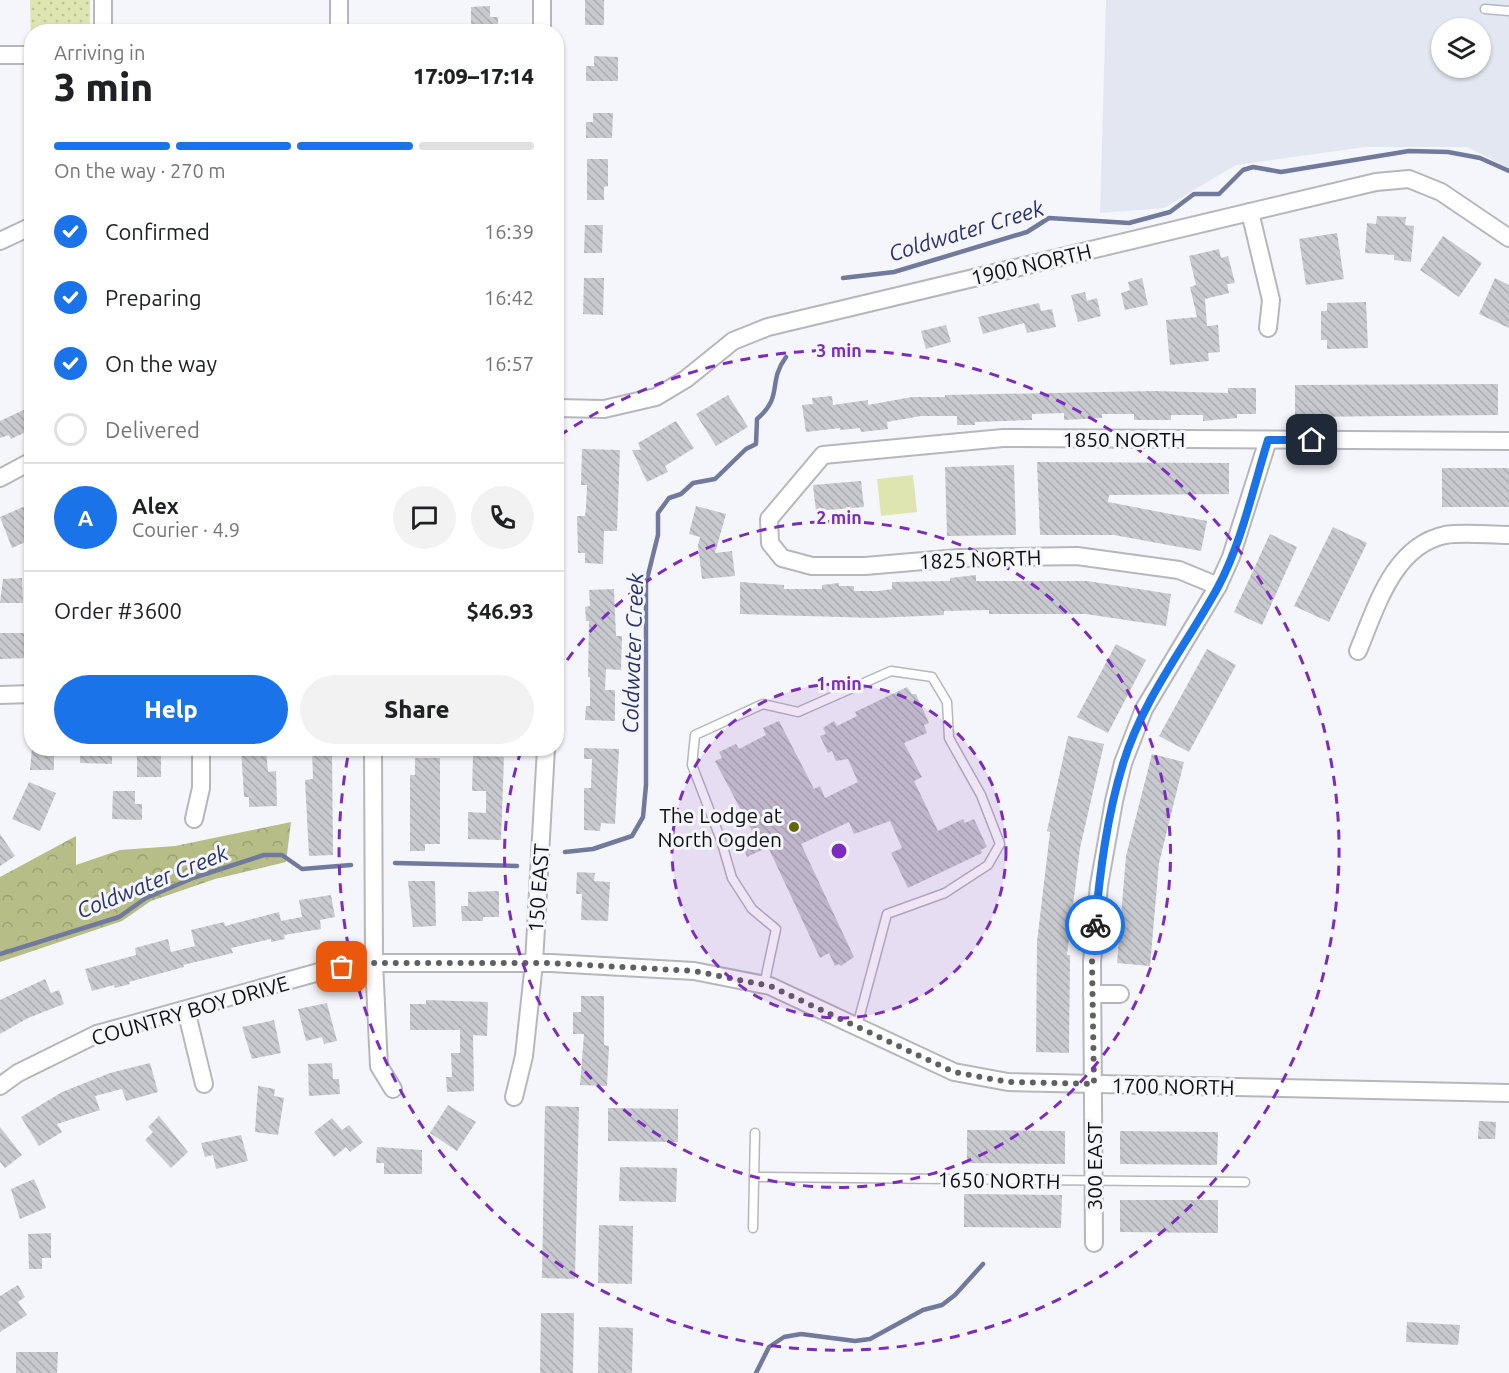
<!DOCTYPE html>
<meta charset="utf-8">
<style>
body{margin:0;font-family:Ubuntu,sans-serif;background:#f2f2f2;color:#202124;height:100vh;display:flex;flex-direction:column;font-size:22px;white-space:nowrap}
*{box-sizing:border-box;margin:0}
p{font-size:20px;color:#757577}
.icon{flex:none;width:33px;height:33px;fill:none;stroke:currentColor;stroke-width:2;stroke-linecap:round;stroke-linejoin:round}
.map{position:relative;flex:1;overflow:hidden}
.panel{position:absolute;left:24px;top:24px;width:540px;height:732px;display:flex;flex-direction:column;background:#fff;border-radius:24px;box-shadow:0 2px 4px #0004}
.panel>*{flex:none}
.tools{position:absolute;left:1431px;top:18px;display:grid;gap:12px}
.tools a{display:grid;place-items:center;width:60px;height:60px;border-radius:50%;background:#fff;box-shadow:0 2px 4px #0004;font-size:30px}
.pin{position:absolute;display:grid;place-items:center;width:51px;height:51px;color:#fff;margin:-26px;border-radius:12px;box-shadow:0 3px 9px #0006}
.courier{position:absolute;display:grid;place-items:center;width:60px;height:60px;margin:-30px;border:4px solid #1a73e8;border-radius:50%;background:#fff;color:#222;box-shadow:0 2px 8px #0007}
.summary em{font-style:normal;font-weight:800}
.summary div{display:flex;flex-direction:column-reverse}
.summary{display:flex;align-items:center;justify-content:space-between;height:102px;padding:0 30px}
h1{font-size:39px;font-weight:800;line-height:45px}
.bar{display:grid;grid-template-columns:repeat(4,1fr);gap:9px 6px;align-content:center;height:72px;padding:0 30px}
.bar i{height:8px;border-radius:4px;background:#e0e0e0}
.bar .active{background:#1a73e8}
.bar p{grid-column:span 4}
.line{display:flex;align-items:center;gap:15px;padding:0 30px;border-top:2px solid #e0e0e0}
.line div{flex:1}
.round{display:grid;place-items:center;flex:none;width:63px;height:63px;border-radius:32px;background:#f2f2f2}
ol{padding:0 30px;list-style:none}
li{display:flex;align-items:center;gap:18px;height:66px}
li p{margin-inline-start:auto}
li .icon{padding:6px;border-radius:50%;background:#1a73e8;color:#fff;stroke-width:4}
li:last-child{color:#757577}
li i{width:33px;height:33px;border:3px solid #e0e0e0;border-radius:50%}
.action{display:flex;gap:12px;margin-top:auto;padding:12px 30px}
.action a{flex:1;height:69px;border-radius:36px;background:#1a73e8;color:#fff;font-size:24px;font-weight:800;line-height:69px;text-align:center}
.action a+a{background:#f2f2f2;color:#202124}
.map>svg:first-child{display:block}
</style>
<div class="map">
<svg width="1509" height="1373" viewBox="0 0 1509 1373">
<defs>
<pattern id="green-dots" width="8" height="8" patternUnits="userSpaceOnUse" patternTransform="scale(1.5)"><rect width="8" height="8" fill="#dee5b1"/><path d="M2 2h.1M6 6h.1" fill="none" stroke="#bdc397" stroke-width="1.8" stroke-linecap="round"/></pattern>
<pattern id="forest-crowns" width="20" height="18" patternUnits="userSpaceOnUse" patternTransform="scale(1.5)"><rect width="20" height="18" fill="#b7bd87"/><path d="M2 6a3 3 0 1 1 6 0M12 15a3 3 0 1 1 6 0" fill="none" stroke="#9ca174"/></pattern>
<pattern id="building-back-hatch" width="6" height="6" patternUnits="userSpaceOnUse" patternTransform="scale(1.5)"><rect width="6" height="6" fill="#c9cacf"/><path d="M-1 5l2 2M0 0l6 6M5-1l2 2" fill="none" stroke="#abacb1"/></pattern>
</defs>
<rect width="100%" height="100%" fill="#f5f6fb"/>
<path fill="#e3e7f2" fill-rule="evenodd" d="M1106 0H1509V168L1467 147H1365L1236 165 1164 208 1100 213ZM1442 28H1480V68H1442Z"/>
<polygon fill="url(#green-dots)" points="30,0 90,0 90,31 32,32 31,42"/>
<polygon fill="url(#forest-crowns)" points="291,822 286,862 215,879 151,901 122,921 0,962 0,877 76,836 76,865 120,850 175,846"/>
<polygon fill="#dee5b1" points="913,475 917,512 881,516 877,479"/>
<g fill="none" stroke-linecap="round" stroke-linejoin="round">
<g stroke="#717a9d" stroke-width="4.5">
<polyline points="843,278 894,272 1027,232 1049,218 1129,223 1170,212 1194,194 1219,194 1243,170 1253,167 1281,172 1409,151 1448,152 1480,158 1509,171"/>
<path d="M565 852 593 849 632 836 643 817 646 785V583L658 535V513L669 498 681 494 693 483 715 479 746 449 756 444 757 419C784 396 767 383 786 357"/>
<polyline points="395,863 517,866"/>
<polyline points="0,954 119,917 146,898 193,878 264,855 282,855 302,869 351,865"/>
<polyline points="756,1373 769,1347 784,1337 801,1334 855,1341 870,1339 923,1310 942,1305 955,1295 983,1264"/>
</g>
</g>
<g fill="url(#building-back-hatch)">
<rect x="585" y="0" width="19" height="25"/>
<polygon points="490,6 490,17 498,17 498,31 471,31 471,7"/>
<polygon points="594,56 618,57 618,81 586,81 586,66 594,66"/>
<polygon points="593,113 613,113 612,138 586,138 586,122 593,122"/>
<polygon points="587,159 608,159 608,186 604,187 604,200 587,200"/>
<polygon points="1377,216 1406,217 1405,225 1414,226 1411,262 1394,260 1394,255 1365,253 1367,223 1376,224"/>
<polygon points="585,225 603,225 602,253 584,253"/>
<polygon points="1337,233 1344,279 1306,285 1299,239"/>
<polygon points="1443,236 1482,263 1459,297 1420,270"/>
<polygon points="1219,249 1221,258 1228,256 1235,283 1227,284 1229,293 1205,299 1207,326 1218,325 1220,352 1208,353 1209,361 1170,365 1166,320 1197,317 1190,287 1196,285 1189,256"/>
<polygon points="584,278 604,278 603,315 583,314"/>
<polygon points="1142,278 1148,305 1125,310 1121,293 1130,290 1128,282"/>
<polygon points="1495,278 1509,285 1509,328 1479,314"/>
<polygon points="1085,292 1087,301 1097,298 1101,316 1078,322 1071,295"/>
<polygon points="1366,302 1368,348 1327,349 1327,340 1321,340 1321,311 1327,311 1327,303"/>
<polygon points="1039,303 1041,311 1052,309 1056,327 1027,333 1024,323 983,334 978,317"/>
<polygon points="946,325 951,342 926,349 921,331"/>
<polygon points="1498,384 1498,415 1295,417 1295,385"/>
<polygon points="1228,388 1256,388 1256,414 1237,414 1237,418 1203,421 1203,415 1171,415 1171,420 1134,420 1134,414 1102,414 1102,418 1064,420 1064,413 1032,414 1032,420 975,422 975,425 957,425 957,416 921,416 887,422 888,429 861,432 860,428 840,430 840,428 806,432 802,405 813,404 812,398 832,396 833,405 868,400 868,405 912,397 945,397 945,395 1154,391 1228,393"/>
<polygon points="728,395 748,427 716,446 696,414"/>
<polygon points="32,406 32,429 11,439 9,435 0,438 0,421"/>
<polygon points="676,421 694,448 665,466 668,472 647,482 632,450 641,450 638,443"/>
<polygon points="582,449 620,450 617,531 604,531 603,564 585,563 585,553 578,553 577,516 585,516 586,508 587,485 581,485"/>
<polygon points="1037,462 1229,463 1229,494 1109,495 1108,502 1207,521 1201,551 1114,535 1040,535"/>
<polygon points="1014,465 1016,535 947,536 945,467"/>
<rect x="1442" y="468" width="67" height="39"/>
<polygon points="861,481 864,507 816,511 813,485"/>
<polygon points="32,503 32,539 12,548 0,517"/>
<polygon points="696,506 726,514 715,553 732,551 735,576 702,579 698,545 700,537 689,534"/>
<polygon points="1333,527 1367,543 1329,622 1294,606"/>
<polygon points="1270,534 1297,547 1262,625 1234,612"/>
<polygon points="976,575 976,581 1087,581 1171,594 1166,626 1086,614 989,614 989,610 944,611 944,615 875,618 740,614 740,582 784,585 784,589 822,589 822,585 839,583 839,586 854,586 854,591 879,591 892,589 892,582 950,581 950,578"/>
<polygon points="22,578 23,603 0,603 3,579"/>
<polygon points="614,589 616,636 622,636 621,670 606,669 605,690 615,690 615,721 585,720 586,706 590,706 590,677 588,677 589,621 586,621 585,607 590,606 589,590"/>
<polygon points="0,633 30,633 30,658 0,659"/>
<polygon points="1116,644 1146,660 1108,733 1077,717"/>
<polygon points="1207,649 1236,665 1189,752 1159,736"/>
<polygon points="907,687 912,694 916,694 929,723 924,725 927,733 904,743 922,777 914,781 938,831 963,819 965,823 974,819 987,847 981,850 982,853 908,888 891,853 902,848 890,821 854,834 849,822 801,844 854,957 841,966 839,964 835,966 829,953 820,958 768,847 747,857 740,839 753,833 715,761 722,758 719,752 736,744 739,749 766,735 763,728 779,721 814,789 820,786 825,798 858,782 848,759 836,761 832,751 828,753 820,736 826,734 823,728 834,721 837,726 857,716 855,712"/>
<polygon points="1068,736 1104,744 1080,848 1067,955 1070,955 1069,1053 1036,1052 1037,942 1050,832 1047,831"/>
<polygon points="32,748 54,748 54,770 30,770"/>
<polygon points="80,748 112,748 112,764 80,763"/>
<rect x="137" y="748" width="24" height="29"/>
<polygon points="241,748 266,748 268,772 276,771 277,806 249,807 249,797 244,797"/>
<polygon points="312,748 332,748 333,855 309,856 305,780 313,779"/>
<polygon points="584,748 619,749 615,824 601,823 600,831 584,830 584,788 591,788 592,759 584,759"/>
<polygon points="1152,754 1184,762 1159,863 1150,966 1117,963 1126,856"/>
<polygon points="473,756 504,757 501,840 468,839 468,812 486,813 486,791 472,791"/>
<polygon points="415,758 440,758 440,844 425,844 425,851 410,851 410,775 415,775"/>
<polygon points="29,782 56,793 40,831 12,819"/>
<polygon points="113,791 135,791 135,804 142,804 142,820 112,819"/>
<polygon points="0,834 15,856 0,866"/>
<polygon points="577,872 595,873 594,881 610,882 608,921 581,920 582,894 576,894"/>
<polygon points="408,881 435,881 436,926 413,927"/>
<polygon points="499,891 499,917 483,917 483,921 462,921 461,906 468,906 468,892"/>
<polygon points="331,895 335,917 320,920 321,929 284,935 285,939 271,942 271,939 231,948 233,953 183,965 184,967 129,982 130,984 115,988 114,985 92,991 85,969 136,955 135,948 168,939 171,952 195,946 191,930 224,922 225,926 279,912 281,921 302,917 299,900"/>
<polygon points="45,979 51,993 59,990 64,1004 28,1018 0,1034 0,1000"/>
<polygon points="581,996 604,996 604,1045 609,1046 607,1086 580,1085 584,1034 573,1034 573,1012 581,1012"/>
<polygon points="426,1000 488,1002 487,1036 473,1035 474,1091 447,1092 446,1077 452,1077 451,1053 460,1053 460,1030 410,1030 410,1004 426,1004"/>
<polygon points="327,1003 337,1041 324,1044 322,1037 306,1041 298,1009"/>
<polygon points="274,1020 281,1053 252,1059 242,1027"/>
<polygon points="150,1063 158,1092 126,1101 122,1089 95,1096 100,1110 57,1124 62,1132 39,1146 21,1117 62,1092 110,1073"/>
<polygon points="332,1063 333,1079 339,1079 340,1094 309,1096 308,1064"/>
<polygon points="258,1086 275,1089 274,1096 284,1098 278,1135 255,1132"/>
<polygon points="448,1105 476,1122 457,1151 430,1133"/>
<polygon points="545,1106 579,1107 575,1279 542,1278"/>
<polygon points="608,1108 678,1109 678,1142 608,1141"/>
<polygon points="159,1116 188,1152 171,1168 145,1140 153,1132 148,1127"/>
<polygon points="332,1118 342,1130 349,1125 363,1142 350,1152 346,1147 334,1157 314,1132"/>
<polygon points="1479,1121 1496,1122 1495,1139 1478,1139"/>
<polygon points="0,1127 22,1155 5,1168 0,1162"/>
<polygon points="967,1130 1065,1131 1065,1164 967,1163"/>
<polygon points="1120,1131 1218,1132 1217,1165 1120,1164"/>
<polygon points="241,1135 248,1161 216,1169 213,1155 205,1157 201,1143"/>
<polygon points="377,1147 422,1150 422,1174 384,1174 384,1163 376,1163"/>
<polygon points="620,1167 677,1168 676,1202 619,1201"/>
<polygon points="34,1179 46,1208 20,1219 11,1189"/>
<polygon points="964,1194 1062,1195 1061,1228 964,1227"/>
<polygon points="1120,1200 1218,1200 1218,1233 1120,1232"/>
<polygon points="599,1225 633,1226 632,1284 598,1283"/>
<polygon points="51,1233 51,1258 42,1258 42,1269 29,1269 28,1234"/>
<polygon points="18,1285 25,1297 18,1302 27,1315 0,1332 0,1296"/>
<polygon points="541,1313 574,1313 573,1373 540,1373"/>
<polygon points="1407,1322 1460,1325 1458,1345 1406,1342"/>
<polygon points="599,1327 633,1328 632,1373 598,1373"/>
<polygon points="16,1352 58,1352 57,1373 16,1373"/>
</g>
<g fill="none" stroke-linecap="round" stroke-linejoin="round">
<defs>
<g id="lane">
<polyline points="1485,9 1509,11"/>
<polyline points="764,985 776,929 752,909 732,878 721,840 692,765 695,735 763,704 798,712 891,671 932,677 947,702 949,738 981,795 1000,844 988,865 945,893 887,914 857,1026"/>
<polyline points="754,1177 1245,1182"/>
<polyline points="753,1228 755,1133"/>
</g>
<g id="street">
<polyline points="103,0 103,32"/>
<polyline points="339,32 339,0"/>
<polyline points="542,32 542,0"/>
<polyline points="0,55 32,55"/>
<polyline points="1250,212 1271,300 1268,328"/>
<polyline points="0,241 32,226"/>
<polyline points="556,408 604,409 656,397 686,379 733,341 768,327 1376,182 1409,179 1441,192 1509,238"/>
<polyline points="0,478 32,461"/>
<polyline points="1218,586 1179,570 1077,556 959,558 865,566 812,566 782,558 770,543 769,519 823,455 1003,438 1509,441"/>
<path d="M1358 651C1376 608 1393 546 1445 535 1465 532 1488 535 1509 535"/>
<polyline points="0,695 32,694"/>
<polyline points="373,748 374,963 379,1066 393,1089"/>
<polyline points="194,819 201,788 201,748"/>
<polyline points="1092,994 1120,994"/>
<polyline points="186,1010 204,1084"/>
<polyline points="0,1086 18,1073 97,1034 326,970 374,963 551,963 694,971 770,986 954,1072 1008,1082 1509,1093"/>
<polyline points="514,1097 524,1056 534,963 546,748"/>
<polyline points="1094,1243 1092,962 1099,885 1114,801 1123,763 1144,709 1218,586 1231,557 1268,440"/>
</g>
</defs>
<use href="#lane" stroke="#b6b7bc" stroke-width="11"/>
<use href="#street" stroke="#b6b7bc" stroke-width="20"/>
<use href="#lane" stroke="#fff" stroke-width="8"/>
<use href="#street" stroke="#fff" stroke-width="16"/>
</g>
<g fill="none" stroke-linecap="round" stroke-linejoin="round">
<polyline stroke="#5f6062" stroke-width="6" stroke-dasharray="0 10.8" points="342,967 374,963 551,963 694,971 770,986 954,1072 1008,1082 1094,1084 1092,962 1095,925"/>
<path stroke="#1a73e8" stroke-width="8" d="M1095 925C1100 872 1107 815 1123 764 1143 698 1186 646 1218 587 1242 542 1253 488 1268 440H1312"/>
</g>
<circle cx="839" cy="851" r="167" fill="#7b2cbf" fill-opacity=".12"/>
<g fill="none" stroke="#7b2cbf" stroke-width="3" stroke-dasharray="10 8">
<circle cx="839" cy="851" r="167"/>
<path d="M557 675A333 333 0 1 1 521 751"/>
<path d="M559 436A500 500 0 1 1 349 751"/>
</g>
<circle fill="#626808" stroke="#f5f6fb" stroke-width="2" cx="794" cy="827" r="6"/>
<g text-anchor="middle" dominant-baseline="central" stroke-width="6" stroke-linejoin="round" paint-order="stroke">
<g font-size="21" fill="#0e0f10" stroke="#f5f6fb">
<text transform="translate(1031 264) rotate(-13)">1900 NORTH</text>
<text x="1124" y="439">1850 NORTH</text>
<text transform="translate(980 559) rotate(-2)">1825 NORTH</text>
<text transform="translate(538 888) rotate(-86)">150 EAST</text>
<text transform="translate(190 1010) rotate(-16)">COUNTRY BOY DRIVE</text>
<text transform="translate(1173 1086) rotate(1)">1700 NORTH</text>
<text transform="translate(1094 1166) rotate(-90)">300 EAST</text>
<text transform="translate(999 1180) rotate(1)">1650 NORTH</text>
</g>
<g font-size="21" fill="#0e0f10" stroke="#f5f6fb" text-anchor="end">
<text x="782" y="815">The Lodge at<tspan x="782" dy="24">North Ogden</tspan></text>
</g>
<g font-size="22" font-style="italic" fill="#29316d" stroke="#f5f6fb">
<text transform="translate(966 230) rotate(-17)">Coldwater Creek</text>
<text transform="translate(632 653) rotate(-88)">Coldwater Creek</text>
<text transform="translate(152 881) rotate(-22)">Coldwater Creek</text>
</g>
</g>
<circle cx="839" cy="851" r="9" fill="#7b2cbf" stroke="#f5f6fb" stroke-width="3"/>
<g font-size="18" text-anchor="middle" font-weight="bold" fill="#7b2cbf" stroke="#f5f6fb" stroke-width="6" stroke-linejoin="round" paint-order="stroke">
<text x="839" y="357">3 min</text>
<text x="839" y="524">2 min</text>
<text x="839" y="690">1 min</text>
</g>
</svg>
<div class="tools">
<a><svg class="icon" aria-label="layers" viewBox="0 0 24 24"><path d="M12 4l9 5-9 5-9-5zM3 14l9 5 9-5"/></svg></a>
</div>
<div class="pin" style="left:342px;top:967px;background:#ea580c"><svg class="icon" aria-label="bag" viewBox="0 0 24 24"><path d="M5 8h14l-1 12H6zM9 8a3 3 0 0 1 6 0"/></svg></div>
<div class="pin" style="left:1312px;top:440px;background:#1f2937"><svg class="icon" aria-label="home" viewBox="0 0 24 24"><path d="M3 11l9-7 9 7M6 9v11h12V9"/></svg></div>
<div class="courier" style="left:1095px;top:925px"><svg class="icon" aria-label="bike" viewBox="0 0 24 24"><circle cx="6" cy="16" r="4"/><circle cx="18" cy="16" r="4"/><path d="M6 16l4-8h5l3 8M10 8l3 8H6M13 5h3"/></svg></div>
<section class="panel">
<div class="summary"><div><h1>3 min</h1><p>Arriving in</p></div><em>17:09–17:14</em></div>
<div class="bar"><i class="active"></i><i class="active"></i><i class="active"></i><i></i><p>On the way · 270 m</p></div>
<ol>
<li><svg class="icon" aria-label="check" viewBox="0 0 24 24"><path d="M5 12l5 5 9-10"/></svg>Confirmed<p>16:39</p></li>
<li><svg class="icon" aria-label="check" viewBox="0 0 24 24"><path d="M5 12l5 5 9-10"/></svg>Preparing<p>16:42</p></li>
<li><svg class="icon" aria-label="check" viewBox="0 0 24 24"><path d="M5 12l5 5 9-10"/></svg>On the way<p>16:57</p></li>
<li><i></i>Delivered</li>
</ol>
<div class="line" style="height:108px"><b class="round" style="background:#1a73e8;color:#fff">A</b><div><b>Alex</b><p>Courier · 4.9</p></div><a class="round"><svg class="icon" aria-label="chat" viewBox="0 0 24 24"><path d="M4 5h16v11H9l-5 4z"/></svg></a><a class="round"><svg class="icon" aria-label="phone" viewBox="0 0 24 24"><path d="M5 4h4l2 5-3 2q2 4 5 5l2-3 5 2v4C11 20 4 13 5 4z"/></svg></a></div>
<div class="line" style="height:78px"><div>Order #3600</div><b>$46.93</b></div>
<div class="action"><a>Help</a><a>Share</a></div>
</section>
</div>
